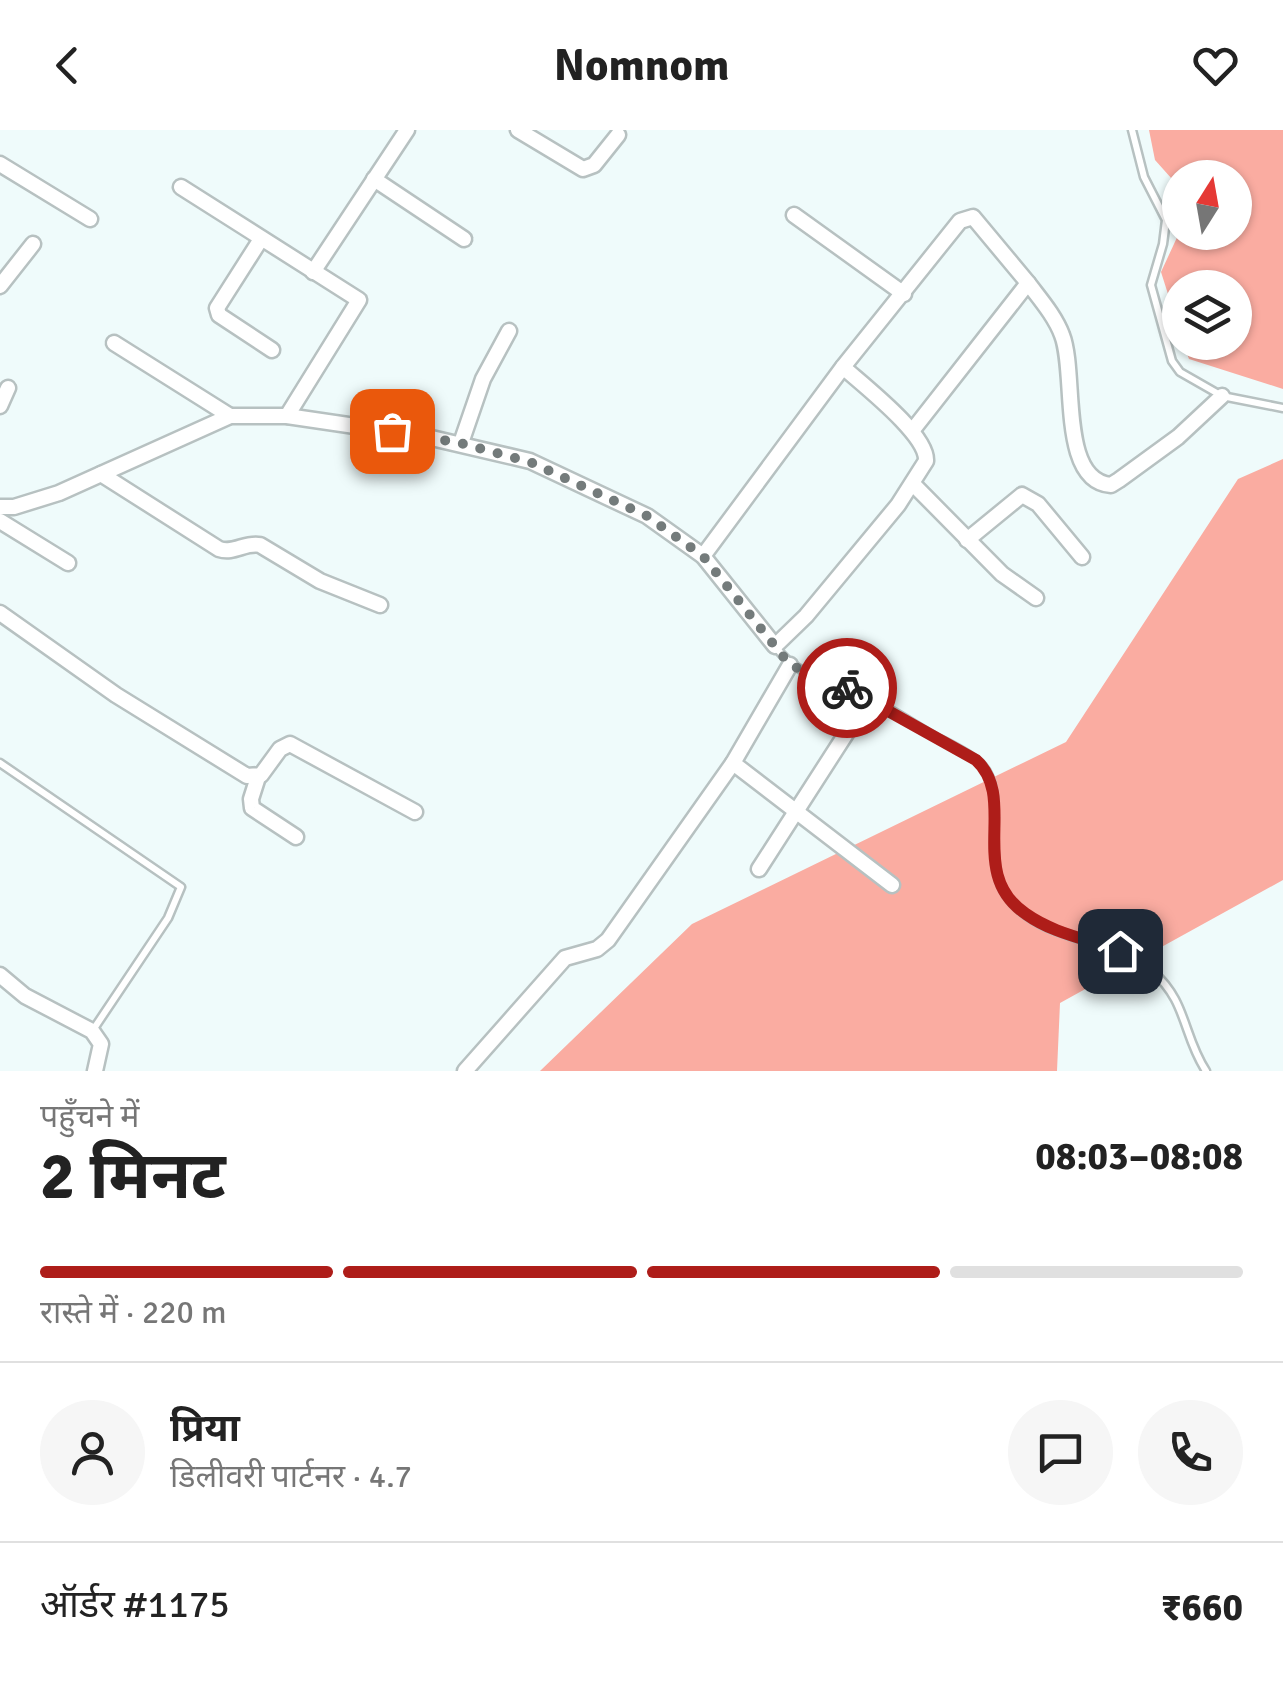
<!DOCTYPE html>
<html lang="hi">
<meta charset="utf-8">
<style>
body{margin:0;font-family:Signika,"Noto Sans Devanagari",sans-serif;background:#f6f6f6;color:#222;height:100vh;display:flex;flex-direction:column;font-size:38px;white-space:nowrap}
*{box-sizing:border-box;margin:0}
p{font-size:32px;color:#767676}
.icon{flex:none;width:55px;height:55px;fill:none;stroke:currentColor;stroke-width:2;stroke-linecap:round;stroke-linejoin:round}
.map{position:relative;height:941px;overflow:hidden}
.drawer{display:flex;flex-direction:column;background:#fff;flex:1}
.drawer>*{flex:none}
.needle{width:65px;rotate:11deg}
.fabs{position:absolute;left:1162px;top:30px;display:grid;gap:20px}
.fabs a{display:grid;place-items:center;width:90px;height:90px;border-radius:50%;background:#fff;box-shadow:0 2px 8px #0004;font-size:50px}
.pin{position:absolute;display:grid;place-items:center;width:85px;height:85px;color:#fff;margin:-42px;border-radius:20px;box-shadow:0 5px 15px #0006}
.courier{position:absolute;display:grid;place-items:center;width:100px;height:100px;margin:-50px;border:8px solid #ae1d19;border-radius:50%;background:#fff;color:#222;box-shadow:0 2px 12px #0007}
.summary em{font-style:normal;font-weight:700}
.summary div{display:flex;flex-direction:column-reverse}
.summary{display:flex;align-items:center;justify-content:space-between;height:170px;padding:0 40px}
h1{font-size:65px;font-weight:700;line-height:75px}
.bar{display:grid;grid-template-columns:repeat(4,1fr);gap:15px 10px;align-content:center;height:120px;padding:0 40px}
.bar i{height:12px;border-radius:8px;background:#e0e0e0}
.bar .active{background:#ae1d19}
.bar p{grid-column:span 4}
.line{display:flex;align-items:center;gap:25px;padding:0 40px;border-top:2px solid #e0e0e0}
.line div{flex:1}
.round{display:grid;place-items:center;flex:none;width:105px;height:105px;border-radius:52px;background:#f6f6f6}
header{display:flex;justify-content:space-between;align-items:center;height:130px;padding:0 40px;background:#fff;font-size:45px;font-weight:700}
.map>svg:first-child{display:block}
</style>
<header><svg class="icon" aria-label="back" viewBox="0 0 24 24"><path d="M15 5l-7 7 7 7"/></svg>Nomnom<svg class="icon" aria-label="heart" viewBox="0 0 24 24"><path d="M12 20l-8-8c-3-5 5-10 8-4 3-6 11-1 8 4z"/></svg></header>
<div class="map">
<svg width="1283" height="941" viewBox="0 0 1283 941">
<rect width="100%" height="100%" fill="#effbfb"/>
<g fill="#faaca1">
<polygon points="1149,0 1283,0 1283,259 1189,229 1183,213 1235,212 1235,158 1180,158 1180,202 1161,142 1180,101 1235,102 1235,48 1180,48 1180,58 1155,30"/>
<polygon points="1283,329 1283,750 1060,873 1057,941 540,941 692,794 1066,612 1238,349"/>
</g>
<g fill="none" stroke-linecap="round" stroke-linejoin="round">
<defs>
<g id="service">
<polyline points="1132,0 1144,47 1166,90 1163,114 1151,155 1172,231 1180,242 1222,266 1283,278"/>
<path d="M776 517C797 548 829 548 861 564 886 576 910 592 934 606 949 614 967 622 980 633 1010 661 980 728 1006 765 1040 814 1110 805 1153 842 1187 871 1183 906 1206 941"/>
<polyline points="0,633 181,757 168,788 93,900"/>
</g>
<g id="minor">
<polyline points="518,0 583,39 594,35 618,5"/>
<polyline points="0,34 90,89"/>
<polyline points="374,49 464,109"/>
<polyline points="181,57 359,170 287,286"/>
<polyline points="794,85 904,164"/>
<polyline points="261,109 217,178 219,185 272,220"/>
<polyline points="313,142 407,0"/>
<path d="M1028 153C1040 169 1055 186 1062 205 1077 243 1058 351 1111 355L1119 350 1178 307 1222 266"/>
<polyline points="0,156 33,114"/>
<polyline points="114,213 230,286"/>
<polyline points="0,276 8,258"/>
<polyline points="461,313 483,249 509,201"/>
<path d="M101 344 219 419C234 424 245 412 260 415L320 451 380 475"/>
<polyline points="913,354 1002,444 1036,468"/>
<path d="M0 377H14L59 363 230 286H287L423 306 530 331 647 386 703 426 775 516 806 486 898 375 926 331C928 305 863 255 843 237"/>
<polyline points="0,391 68,433"/>
<polyline points="967,410 1022,365 1038,374 1082,427"/>
<polyline points="703,426 843,237 960,91 973,87 1028,153 912,301"/>
<polyline points="0,483 116,565 247,646 261,645 280,619 290,614 415,682"/>
<polyline points="790,535 733,633 892,755"/>
<polyline points="258,647 251,669 252,678 296,707"/>
<polyline points="759,739 869,568"/>
<polyline points="0,845 25,866 92,901 101,914 95,941"/>
<polyline points="465,941 565,828 597,819 608,810 733,633"/>
</g>
</defs>
<use href="#service" stroke="#b7c1c1" stroke-width="11"/>
<use href="#minor" stroke="#b7c1c1" stroke-width="19"/>
<use href="#service" stroke="#fff" stroke-width="6"/>
<use href="#minor" stroke="#fff" stroke-width="14"/>
</g>
<g fill="none" stroke-linecap="round" stroke-linejoin="round">
<polyline stroke="#747b7b" stroke-width="10" stroke-dasharray="0 18" points="392,301 460,313 530,332 647,386 703,426 790,535 847,558"/>
<path stroke="#ae1d19" stroke-width="12" d="M847 558 976 630C1019 669 965 743 1026 784 1054 804 1088 809 1120 821"/>
</g>
</svg>
<div class="fabs">
<a><svg class="needle" viewBox="-14 -14 28 28"><path d="M0-13l5 13h-10z" fill="#e53935"/><path d="M0 13l5-13h-10z" fill="#767676"/></svg></a>
<a><svg class="icon" aria-label="layers" viewBox="0 0 24 24"><path d="M12 4l9 5-9 5-9-5zM3 14l9 5 9-5"/></svg></a>
</div>
<div class="pin" style="left:392px;top:301px;background:#ea580c"><svg class="icon" aria-label="bag" viewBox="0 0 24 24"><path d="M5 8h14l-1 12H6zM9 8a3 3 0 0 1 6 0"/></svg></div>
<div class="pin" style="left:1120px;top:821px;background:#1f2937"><svg class="icon" aria-label="home" viewBox="0 0 24 24"><path d="M3 11l9-7 9 7M6 9v11h12V9"/></svg></div>
<div class="courier" style="left:847px;top:558px"><svg class="icon" aria-label="bike" viewBox="0 0 24 24"><circle cx="6" cy="16" r="4"/><circle cx="18" cy="16" r="4"/><path d="M6 16l4-8h5l3 8M10 8l3 8H6M13 5h3"/></svg></div>
</div>
<section class="drawer">
<div class="summary"><div><h1>2 मिनट</h1><p>पहुँचने में</p></div><em>08:03–08:08</em></div>
<div class="bar"><i class="active"></i><i class="active"></i><i class="active"></i><i></i><p>रास्ते में · 220 m</p></div>
<div class="line" style="height:180px"><a class="round"><svg class="icon" aria-label="person" viewBox="0 0 24 24"><circle cx="12" cy="8" r="4"/><path d="M4 21q1-7 8-7t8 7"/></svg></a><div><b>प्रिया</b><p>डिलीवरी पार्टनर · 4.7</p></div><a class="round"><svg class="icon" aria-label="chat" viewBox="0 0 24 24"><path d="M4 5h16v11H9l-5 4z"/></svg></a><a class="round"><svg class="icon" aria-label="phone" viewBox="0 0 24 24"><path d="M5 4h4l2 5-3 2q2 4 5 5l2-3 5 2v4C11 20 4 13 5 4z"/></svg></a></div>
<div class="line" style="height:130px"><div>ऑर्डर #1175</div><b>₹660</b></div>
</section>
